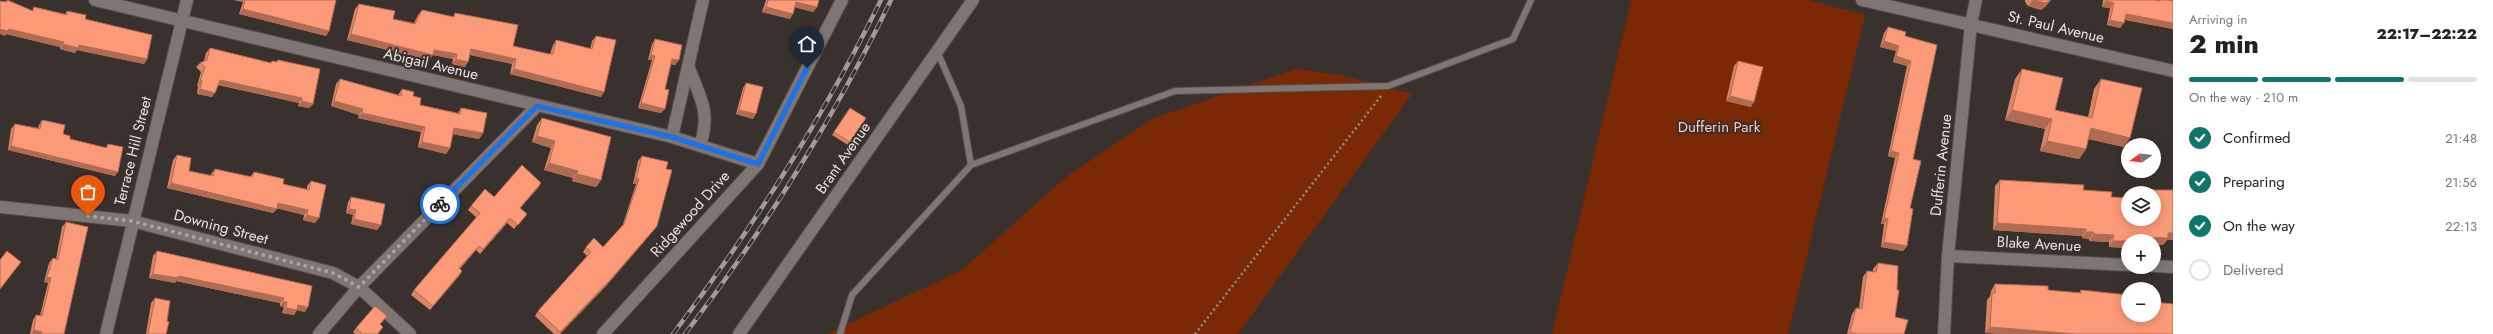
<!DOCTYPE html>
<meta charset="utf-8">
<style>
body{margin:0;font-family:Jost,sans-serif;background:#f6f6f6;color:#222;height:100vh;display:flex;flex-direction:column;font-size:15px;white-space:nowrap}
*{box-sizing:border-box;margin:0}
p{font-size:13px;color:#767676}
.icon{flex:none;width:22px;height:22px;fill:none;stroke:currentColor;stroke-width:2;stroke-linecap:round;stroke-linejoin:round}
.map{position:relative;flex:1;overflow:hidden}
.drawer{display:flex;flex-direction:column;background:#fff;width:320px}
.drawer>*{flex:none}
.needle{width:26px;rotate:256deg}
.buttons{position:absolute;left:2121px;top:138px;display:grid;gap:8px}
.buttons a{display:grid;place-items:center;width:40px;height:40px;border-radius:50%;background:#fff;box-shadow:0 2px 10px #0003;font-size:20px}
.pin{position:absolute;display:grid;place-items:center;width:34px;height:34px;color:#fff;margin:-41px -17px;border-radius:50% 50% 50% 0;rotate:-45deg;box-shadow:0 0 4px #0007}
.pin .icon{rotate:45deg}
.courier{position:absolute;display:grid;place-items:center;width:40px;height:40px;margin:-20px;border:3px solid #1a73e8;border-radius:50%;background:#fff;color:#222;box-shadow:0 1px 5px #0007}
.headline em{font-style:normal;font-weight:800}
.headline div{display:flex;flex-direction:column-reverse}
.headline{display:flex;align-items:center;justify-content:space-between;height:68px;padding:0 16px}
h1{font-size:26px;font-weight:800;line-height:30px}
.bar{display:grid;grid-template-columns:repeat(4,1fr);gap:6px 4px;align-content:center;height:48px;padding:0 16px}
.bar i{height:5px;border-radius:3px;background:#e0e0e0}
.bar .on{background:#0f766e}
.bar p{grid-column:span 4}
ol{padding:0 16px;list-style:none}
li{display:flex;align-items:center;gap:12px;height:44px}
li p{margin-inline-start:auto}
li .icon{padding:4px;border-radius:50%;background:#0f766e;color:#fff;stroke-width:4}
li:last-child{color:#767676}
li i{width:22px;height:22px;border:2px solid #e0e0e0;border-radius:50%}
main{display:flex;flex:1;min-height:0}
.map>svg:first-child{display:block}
</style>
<main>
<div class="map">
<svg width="2173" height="334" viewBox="0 0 2173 334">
<rect width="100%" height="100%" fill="#39312e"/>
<g fill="#7a2904">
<polygon points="1631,0 1808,0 1865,15 1788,334 1552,334"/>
<polygon points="1296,69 1340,75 1412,94 1238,334 827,334 962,270 1066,177 1152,119"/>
</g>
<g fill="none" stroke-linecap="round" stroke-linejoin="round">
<defs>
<g id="lane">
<polyline points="937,51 961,106 971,165"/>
<polyline points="840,334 852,295 971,165 1175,91 1388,86 1513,39 1531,0"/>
</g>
<g id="street">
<polyline points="95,0 672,137 758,164"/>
<path d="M689 68C701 100 711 112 700 146"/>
<polyline points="672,137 703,0"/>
<polyline points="1,207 132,221 333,273 359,287 410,334"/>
<polyline points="1948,256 2128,265"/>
<polyline points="2154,266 2173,267"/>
<polyline points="319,334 359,287 537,106"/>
<polyline points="603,334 758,164 842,0"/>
<polyline points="1944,334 1948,256 1971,24 1976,0"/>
</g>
<g id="secondary">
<polyline points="1862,0 2173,71"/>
<polyline points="106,334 187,0"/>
<polyline points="739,334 973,0"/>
</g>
</defs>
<use href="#lane" stroke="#534d4a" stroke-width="8"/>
<use href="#street" stroke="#534d4a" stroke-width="14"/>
<use href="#secondary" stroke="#534d4a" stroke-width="14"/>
<polyline stroke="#928b89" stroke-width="2.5" stroke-dasharray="2 3" stroke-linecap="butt" points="1195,334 1381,96"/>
<use href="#lane" stroke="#7f7572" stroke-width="6"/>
<use href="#street" stroke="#7f7572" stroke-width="12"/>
<use href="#secondary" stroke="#7f7572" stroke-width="12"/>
<defs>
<g id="rail">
<path d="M673 334C752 229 823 118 881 0"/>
<path d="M685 334C765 229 834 118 891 0"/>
</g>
</defs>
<use href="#rail" stroke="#a29c99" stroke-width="4.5"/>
<use href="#rail" stroke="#39312e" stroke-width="3" stroke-dasharray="9" stroke-linecap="butt"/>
</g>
<g fill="#d98465">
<polygon points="7,0 32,11 34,7 65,14 67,11 85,19 147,59 144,64 77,50 75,53 60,49 60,47 6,34 5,36 6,2"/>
<polygon points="234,0 336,0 329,31 326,36 239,14 243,2"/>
<polygon points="766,0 819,0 817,7 813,12 795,7 790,19 762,12"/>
<polygon points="2025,0 2051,0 2046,6 2041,10 2028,6 2025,2"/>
<polygon points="2103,0 2155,0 2158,1 2159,0 2168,0 2171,1 2173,0 2173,29 2125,20 2120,28 2107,25 2110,8 2102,7"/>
<polygon points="359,4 393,19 414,23 418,15 422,10 453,17 455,13 513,46 549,54 550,54 553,45 556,40 590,49 592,41 596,36 601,97 510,74 512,64 470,55 465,67 452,64 453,59 433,55 429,60 347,40 355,9"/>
<polygon points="1888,27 1905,36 1937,45 1913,159 1910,208 1907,246 1903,251 1881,247 1884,224 1881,224 1895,158 1888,156 1907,66 1893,62 1896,51 1880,47 1884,33"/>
<polygon points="655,39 679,60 675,65 671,64 665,89 661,113 638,108 652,60 648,60 652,44"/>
<polygon points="210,48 271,63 272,61 276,62 278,60 313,104 309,108 298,106 299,103 218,85 212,97 197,94 198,86 197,86 201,72 196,67 200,63 204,61 206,53"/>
<polygon points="1738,61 1751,107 1726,101 1734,66"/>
<polygon points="2022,69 2055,110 2088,117 2094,89 2101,79 2124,147 2088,139 2086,149 2079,159 2040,151 2045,129 2005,120 2015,79"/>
<polygon points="340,79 398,95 402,89 413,96 420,105 458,113 461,108 483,133 479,139 453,134 450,148 446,154 418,147 421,132 358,118 359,115 331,106 336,84"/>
<polygon points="746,83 753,119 736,114 743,88"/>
<polygon points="850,108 866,118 848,145 832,135"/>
<polygon points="542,118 601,180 596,187 572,181 573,178 544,170 551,148 532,142 537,125"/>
<polygon points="42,120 70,139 105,148 108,144 115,176 8,150 11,129 15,124 38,128 39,125"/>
<polygon points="177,155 189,171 211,176 211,174 215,169 250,177 254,172 283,184 307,189 307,186 311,181 315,223 303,220 304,215 277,208 273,213 167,188 173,160"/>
<polygon points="642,156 666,169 657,226 654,230 607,285 560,334 554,334 535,316 538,311 587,256 583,252 586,247 603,247 622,227 636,184 633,184 638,161"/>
<polygon points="2000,180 2084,185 2083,190 2112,192 2111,197 2128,198 2128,219 2154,219 2154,193 2142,193 2144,190 2173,190 2173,240 2167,240 2163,245 2154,245 2154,241 2128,241 2128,248 2109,247 2109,242 2089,241 2089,239 2082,238 2082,236 1993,230 1995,186"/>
<polygon points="541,183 538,188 520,208 527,214 514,229 507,223 480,254 476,250 460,269 462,271 459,276 430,310 411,295 414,290 477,218 468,210 471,206 494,197"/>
<polygon points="351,197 381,225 377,230 351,224 353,215 346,213 348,202"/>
<polygon points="66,222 64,334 30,334 33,320 36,315 40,316 48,283 44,282 49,263 53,258 56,259 62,227"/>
<polygon points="157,251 312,286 305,312 297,310 294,315 282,313 284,307 280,306 280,303 176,281 175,283 149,278 153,256"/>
<polygon points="1878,263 1895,317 1904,334 1847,334 1852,314 1856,308 1859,308 1863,277 1867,271 1873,272 1873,269"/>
<polygon points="1995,284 2048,290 2079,293 2081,290 2128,315 1985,333 1987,300 1990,296 1991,291"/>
<polygon points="155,298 167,321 166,334 146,334 151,303"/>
<polygon points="384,321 380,324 383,327 378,334 355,334 353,332 356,328"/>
</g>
<g fill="#b06b53">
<polygon points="234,0 244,0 243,2"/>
<polygon points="2033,0 2051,0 2046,6 2041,10 2028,6"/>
<polygon points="2106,1 2114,3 2110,8 2102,7"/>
<polygon points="796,2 817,7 813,12 793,7"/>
<polygon points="766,7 793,14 790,19 762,12"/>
<polygon points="243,9 329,31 326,36 239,14"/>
<polygon points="2126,14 2173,23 2173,29 2122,19"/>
<polygon points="2110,20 2124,23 2120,28 2107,25"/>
<polygon points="0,29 9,29 64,42 60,47 6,34 5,36 0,34"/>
<polygon points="351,34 457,54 453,59 433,55 429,60 347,40"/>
<polygon points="1884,41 1899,46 1896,51 1880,47"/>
<polygon points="63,44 79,45 147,59 144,64 77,50 75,53 60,49"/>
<polygon points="471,49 516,59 512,64 467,54"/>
<polygon points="651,55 655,56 652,60 648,60"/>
<polygon points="1896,56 1911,61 1907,66 1893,62"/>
<polygon points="456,59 468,62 465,67 452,64"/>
<polygon points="672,59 679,60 675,65 669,64"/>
<polygon points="514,69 604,92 601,97 510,74"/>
<polygon points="220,80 302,98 299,103 217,84"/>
<polygon points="200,81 202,81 198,86 197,86"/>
<polygon points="200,89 215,93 212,97 197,94"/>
<polygon points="1730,96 1754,102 1751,107 1726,101"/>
<polygon points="302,101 313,104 309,108 298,106"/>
<polygon points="334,101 363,109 359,115 331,106"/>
<polygon points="641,103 665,109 661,113 638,108"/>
<polygon points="739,110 756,114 753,119 736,114"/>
<polygon points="2012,110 2052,119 2045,129 2005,120"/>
<polygon points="362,113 425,127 421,132 358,118"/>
<polygon points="454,128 483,133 479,139 451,134"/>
<polygon points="2091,128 2130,138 2124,147 2084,138"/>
<polygon points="537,136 555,141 551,148 532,142"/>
<polygon points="2047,141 2086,149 2079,159 2040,151"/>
<polygon points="422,142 450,148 446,154 418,147"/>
<polygon points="11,146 118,172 115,176 8,150"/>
<polygon points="1891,151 1899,153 1895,158 1888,156"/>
<polygon points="549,163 578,171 573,178 544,170"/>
<polygon points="577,174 601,180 596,187 572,181"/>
<polygon points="636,179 639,179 636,184 633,184"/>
<polygon points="171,183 277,209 273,213 167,188"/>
<polygon points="541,183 538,188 516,212 520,208"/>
<polygon points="278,203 308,210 304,215 275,208"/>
<polygon points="349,209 356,210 353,215 346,213"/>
<polygon points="307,215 319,218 315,223 303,220"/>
<polygon points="510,218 507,223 480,254 483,249"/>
<polygon points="1884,218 1888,219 1884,224 1881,224"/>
<polygon points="354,219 381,225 377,230 351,224"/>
<polygon points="1997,223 2086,229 2082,236 1993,230"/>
<polygon points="657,226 654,230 607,285 560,334 559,334"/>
<polygon points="2086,232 2094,232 2089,239 2082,238"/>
<polygon points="2168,233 2173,233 2173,240 2167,240 2163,245 2154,245 2154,241 2136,241 2139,237"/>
<polygon points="2094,234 2114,235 2109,242 2089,241"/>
<polygon points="2113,241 2128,241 2128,248 2109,247"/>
<polygon points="1884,242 1907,246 1903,251 1881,247"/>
<polygon points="479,246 476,250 456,273 459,268"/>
<polygon points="462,271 459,276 430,310 433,306"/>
<polygon points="153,274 179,276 284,298 280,303 176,281 175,283 149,278"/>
<polygon points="47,277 51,278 48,283 44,282"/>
<polygon points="283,302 287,302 284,307 280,306"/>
<polygon points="298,305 308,307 305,312 297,310 294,315 282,313 286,308"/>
<polygon points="1990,327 2075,334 1996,334 1985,333"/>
<polygon points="34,330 42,332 41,334 31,334"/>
</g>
<g fill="#fc9976" stroke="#b06b53">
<polygon points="7,0 33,11 34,7 67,15 67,11 86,15 85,19 152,35 147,59 79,45 78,48 63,44 64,42 9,29 8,31 0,29 0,1 7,2"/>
<polygon points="245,0 336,0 329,31 243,9"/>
<polygon points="768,0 819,0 817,7 796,2 793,14 766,7"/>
<polygon points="2033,0 2050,0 2046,3"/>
<polygon points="2106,0 2155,0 2159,1 2160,0 2168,0 2173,1 2173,0 2173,23 2126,14 2124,23 2110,20 2114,3 2106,1"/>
<polygon points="359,4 395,11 393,19 415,24 422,10 454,17 455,13 518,25 513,46 549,54 553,54 556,40 592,49 596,36 616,40 604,92 514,69 516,59 471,49 468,62 456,59 457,54 434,50 433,55 351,34"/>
<polygon points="1888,27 1906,32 1905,36 1937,45 1913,159 1921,161 1910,208 1913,209 1907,246 1884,242 1888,219 1884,218 1899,153 1891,151 1911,61 1896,56 1899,46 1884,41"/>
<polygon points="655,39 682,45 679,60 672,59 665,89 669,90 665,109 641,103 655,56 651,55"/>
<polygon points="210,48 271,63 272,61 277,62 278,60 320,69 313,104 302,101 302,98 220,80 215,93 200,89 202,81 200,81 205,67 200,63 207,60"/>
<polygon points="1738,61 1763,67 1754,102 1730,96"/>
<polygon points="2022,69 2063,78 2055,110 2092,118 2101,79 2142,88 2130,138 2091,128 2086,149 2047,141 2052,119 2012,110"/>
<polygon points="340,79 401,96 402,89 414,92 413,96 421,98 420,105 460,114 461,108 487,113 483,133 454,128 450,148 422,142 425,127 362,113 363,109 334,101"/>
<polygon points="746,83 763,87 756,114 739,110"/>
<polygon points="850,108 866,118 850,142 834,132"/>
<polygon points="542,118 611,137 601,180 577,174 578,171 549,163 555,141 537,136"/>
<polygon points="42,120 65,125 63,134 70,136 70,139 107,148 108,144 123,147 118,172 11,146 15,124 40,129"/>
<polygon points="177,155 191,158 189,171 213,176 215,169 252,177 254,172 284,179 283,184 309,190 311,181 326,185 319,218 307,215 308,210 278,203 277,209 171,183"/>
<polygon points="642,156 668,162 666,169 672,170 657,226 610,280 560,332 538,311 591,252 586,247 594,238 603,247 624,224 639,179 636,179"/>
<polygon points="522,165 541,183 520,208 527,214 518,225 510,218 483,249 479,246 459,268 462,271 433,306 414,290 480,213 471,206 485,189 494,197"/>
<polygon points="2000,180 2084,185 2083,190 2112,192 2111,197 2128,198 2128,219 2154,219 2154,193 2144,193 2144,190 2173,190 2173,233 2168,233 2168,238 2139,237 2139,241 2113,241 2114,235 2094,234 2094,232 2086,232 2086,229 1997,223"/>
<polygon points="351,197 385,204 381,225 354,219 356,210 349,209"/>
<polygon points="66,222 88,227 64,334 42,334 42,332 34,330 36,315 42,316 51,278 47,277 53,258 58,260"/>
<polygon points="7,251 21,262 0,289 0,260"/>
<polygon points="157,251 312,286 308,307 298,305 297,310 286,308 287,302 283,302 284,298 179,276 178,278 153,274"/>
<polygon points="1878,263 1898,266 1897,290 1899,290 1895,317 1908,320 1904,334 1857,334 1850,332 1856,308 1862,309 1867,271 1876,272"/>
<polygon points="1995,284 2048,286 2048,290 2081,293 2081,290 2128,295 2128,315 2154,315 2154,302 2173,304 2173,334 2075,334 1990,327 1992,293 1995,293"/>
<polygon points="155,298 170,301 167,321 169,322 166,334 148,334 150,324"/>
<polygon points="375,306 387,316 380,324 383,327 377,334 363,334 356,328"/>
</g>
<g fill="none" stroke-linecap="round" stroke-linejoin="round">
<polyline stroke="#a9a3a1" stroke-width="4" stroke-dasharray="0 7.2" points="88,216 132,221 333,273 359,287 440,204"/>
<polyline stroke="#1a73e8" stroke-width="5" points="440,204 537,106 672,137 758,164 807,68"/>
</g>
<g text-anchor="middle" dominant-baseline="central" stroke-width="4" stroke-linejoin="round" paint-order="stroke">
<g font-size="15" fill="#e6e1df" stroke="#39312e">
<text transform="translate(2056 27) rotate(13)">St. Paul Avenue</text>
<text transform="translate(431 64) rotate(13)">Abigail Avenue</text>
<text transform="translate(133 151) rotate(-76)">Terrace Hill Street</text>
<text transform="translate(843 158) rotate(-55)">Brant Avenue</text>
<text transform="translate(1941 165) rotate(-84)">Dufferin Avenue</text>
<text transform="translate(690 214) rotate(-48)">Ridgewood Drive</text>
<text transform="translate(221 227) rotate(15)">Downing Street</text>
<text transform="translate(2039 244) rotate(3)">Blake Avenue</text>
</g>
<g font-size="15" fill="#fac7b5" stroke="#39312e">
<text x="1719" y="127">Dufferin Park</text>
</g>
</g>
</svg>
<div class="buttons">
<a><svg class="needle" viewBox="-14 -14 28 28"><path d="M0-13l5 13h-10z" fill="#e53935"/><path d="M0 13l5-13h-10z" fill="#767676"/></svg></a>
<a><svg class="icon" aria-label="layers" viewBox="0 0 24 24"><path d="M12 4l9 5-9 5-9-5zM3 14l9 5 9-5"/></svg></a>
<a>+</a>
<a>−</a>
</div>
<div class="pin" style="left:88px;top:216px;background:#ea580c"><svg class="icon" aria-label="bag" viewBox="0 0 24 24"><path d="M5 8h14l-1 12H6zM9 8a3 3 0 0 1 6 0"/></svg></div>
<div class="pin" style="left:807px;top:68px;background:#1f2937"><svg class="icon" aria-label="home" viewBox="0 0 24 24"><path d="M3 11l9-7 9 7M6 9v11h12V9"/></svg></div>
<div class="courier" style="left:440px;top:204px"><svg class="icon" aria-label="bike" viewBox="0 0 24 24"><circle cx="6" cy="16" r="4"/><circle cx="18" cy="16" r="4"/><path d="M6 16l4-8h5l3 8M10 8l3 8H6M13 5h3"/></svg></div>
</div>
<section class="drawer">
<div class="headline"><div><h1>2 min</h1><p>Arriving in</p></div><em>22:17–22:22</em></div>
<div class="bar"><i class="on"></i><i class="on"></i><i class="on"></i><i></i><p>On the way · 210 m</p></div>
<ol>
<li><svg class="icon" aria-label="check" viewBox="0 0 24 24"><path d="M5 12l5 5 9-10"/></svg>Confirmed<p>21:48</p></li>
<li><svg class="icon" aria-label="check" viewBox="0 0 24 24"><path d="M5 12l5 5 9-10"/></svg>Preparing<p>21:56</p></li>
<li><svg class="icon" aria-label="check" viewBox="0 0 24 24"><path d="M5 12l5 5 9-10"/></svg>On the way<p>22:13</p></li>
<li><i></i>Delivered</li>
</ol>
</section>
</main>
